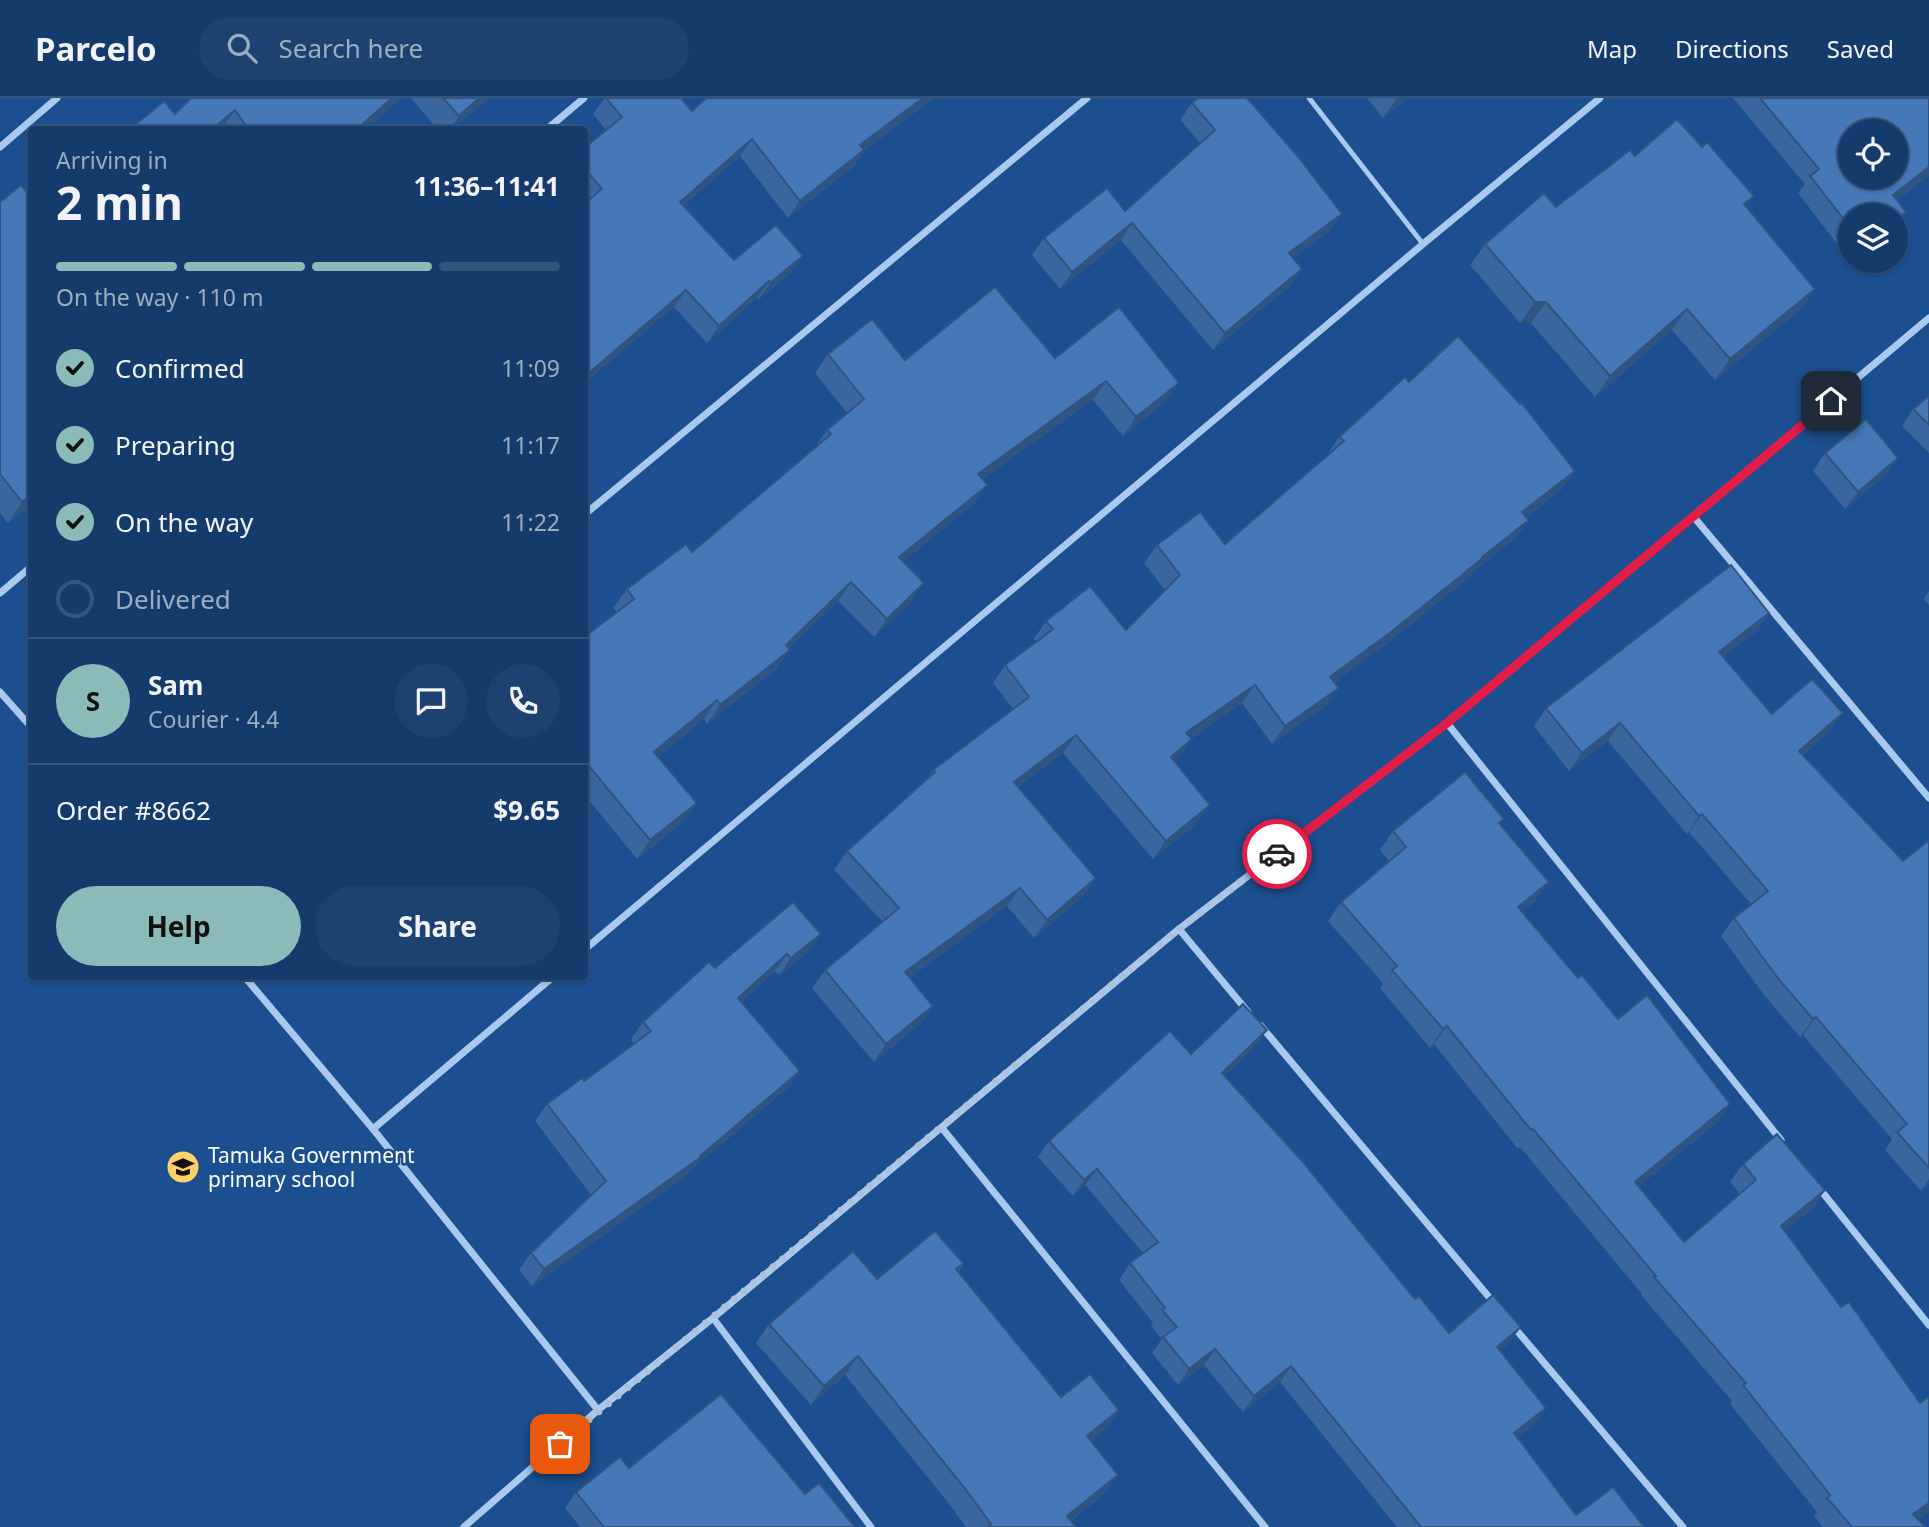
<!DOCTYPE html>
<meta charset="utf-8">
<style>
body{margin:0;font-family:"Noto Sans",sans-serif;background:#1d4271;color:#f1f3f6;height:100vh;display:flex;flex-direction:column;font-size:26px;white-space:nowrap}
*{box-sizing:border-box;margin:0}
p{font-size:23px;color:#9dadc1}
.icon{flex:none;width:38px;height:38px;fill:none;stroke:currentColor;stroke-width:2;stroke-linecap:round;stroke-linejoin:round}
.map{position:relative;flex:1;overflow:hidden}
.panel{position:absolute;left:28px;top:28px;width:560px;height:854px;display:flex;flex-direction:column;background:#143b6b;border-radius:7px;box-shadow:0 2px 5px #0004,0 0 0 2px #33557e}
.panel>*{flex:none}
.buttons{position:absolute;left:1838px;top:21px;display:grid;gap:14px}
.buttons a{display:grid;place-items:center;width:70px;height:70px;border-radius:50%;background:#143b6b;box-shadow:0 2px 5px #0004,0 0 0 2px #33557e;font-size:35px}
.pin{position:absolute;display:grid;place-items:center;width:60px;height:60px;color:#fff;margin:-30px;border-radius:14px;box-shadow:0 4px 10px #0006}
.courier{position:absolute;display:grid;place-items:center;width:70px;height:70px;margin:-35px;border:5px solid #e11d48;border-radius:50%;background:#fff;color:#222;box-shadow:0 2px 9px #0007}
.headline em{font-style:normal;font-weight:700}
.headline div{display:flex;flex-direction:column-reverse}
.headline{display:flex;align-items:center;justify-content:space-between;height:119px;padding:0 28px}
h1{font-size:46px;font-weight:700;line-height:52px}
.bar{display:grid;grid-template-columns:repeat(4,1fr);gap:10px 7px;align-content:center;height:84px;padding:0 28px}
.bar i{height:9px;border-radius:5px;background:#33557e}
.bar .active{background:#8bbbb9}
.bar p{grid-column:span 4}
.line{display:flex;align-items:center;gap:18px;padding:0 28px;border-top:2px solid #33557e}
.line div{flex:1}
.round{display:grid;place-items:center;flex:none;width:74px;height:74px;border-radius:37px;background:#1d4271}
ol{padding:0 28px;list-style:none}
li{display:flex;align-items:center;gap:21px;height:77px}
li p{margin-inline-start:auto}
li .icon{padding:7px;border-radius:50%;background:#8bbbb9;color:#111;stroke-width:4}
li:last-child{color:#9dadc1}
li i{width:38px;height:38px;border:4px solid #33557e;border-radius:50%}
.button{display:flex;gap:14px;margin-top:auto;padding:14px 28px}
.button a{flex:1;height:80px;border-radius:42px;background:#8bbbb9;color:#111;font-size:28px;font-weight:700;line-height:80px;text-align:center}
.button a+a{background:#1d4271;color:#f1f3f6}
header{display:flex;align-items:center;gap:42px;box-sizing:border-box;height:98px;padding:0 35px;background:#143b6b;border-bottom:2px solid #33557e}
header strong{font-size:33px}
nav{display:flex;gap:38px;margin-inline-start:auto;font-size:24px}
.search{width:490px;height:63px;background:#1d4271;display:flex;align-items:center;gap:18px;box-sizing:border-box;padding:0 24px;border-radius:38px;color:#9dadc1;font-size:26px}
.map>svg:first-child{display:block}
</style>
<header>
<strong>Parcelo</strong>
<div class="search"><svg class="icon" aria-label="search" viewBox="0 0 24 24"><circle cx="10" cy="10" r="6"/><path d="M15 15l6 6"/></svg>Search here</div>
<nav><a>Map</a><a>Directions</a><a>Saved</a></nav>
</header>
<div class="map">
<svg width="1929" height="1429" viewBox="0 0 1929 1429">
<rect width="100%" height="100%" fill="#1b4f8f"/>
<g fill="none" stroke-linecap="round" stroke-linejoin="round">
<polyline stroke="#a9c9ee" stroke-width="5" points="1309,0 1423,146"/>
<g stroke="#a9c9ee" stroke-width="7">
<polyline points="546,32 584,0"/>
<polyline points="0,49 57,0"/>
<polyline points="584,417 1087,0"/>
<polyline points="1693,418 1929,700"/>
<polyline points="0,495 32,468"/>
<polyline points="0,594 32,630"/>
<polyline points="1447,625 1781,1042"/>
<polyline points="1179,831 1248,914"/>
<polyline points="584,852 1423,146 1600,0"/>
<polyline points="244,878 373,1031 598,1312"/>
<polyline points="1261,928 1494,1205"/>
<polyline points="942,1030 1265,1429"/>
<polyline points="373,1031 554,878"/>
<polyline points="1819,1090 1929,1227"/>
<polyline points="713,1220 871,1429"/>
<polyline points="1513,1228 1683,1429"/>
<polyline points="464,1429 598,1312 713,1220 1179,831 1447,625 1929,220"/>
</g>
</g>
<g fill="#3a679d">
<polygon points="191,0 401,0 365,32 129,32 175,16"/>
<polygon points="411,0 489,0 452,32 438,32"/>
<polygon points="605,0 681,0 692,13 706,0 934,0 864,53 852,70 788,120 740,58 684,107 734,162 791,175 758,202 757,200 707,245 674,209 584,286 584,106 587,104 584,102 584,50 606,32 593,16"/>
<polygon points="1367,0 1408,0 1383,20"/>
<polygon points="1733,0 1929,0 1929,77 1897,102 1906,114 1895,130 1895,117 1850,117 1850,163 1852,163 1851,164 1798,95 1805,86"/>
<polygon points="1192,5 1330,133 1293,160 1302,171 1290,188 1213,252 1121,142 1060,191 1032,157 1044,140 1125,113 1200,45 1180,22"/>
<polygon points="1635,58 1746,109 1815,191 1800,212 1715,282 1672,232 1595,299 1531,225 1520,225 1470,167 1485,146 1556,109"/>
<polygon points="0,104 32,407 8,425 0,415"/>
<polygon points="828,256 905,262 1055,260 1166,303 1123,338 1093,302 983,381 974,406 903,463 911,504 874,539 838,503 789,550 777,571 707,626 704,621 658,659 697,705 683,724 637,761 584,696 584,539 617,514 613,510 627,491 692,454 815,349 827,332 847,315 815,275"/>
<polygon points="1409,284 1575,373 1562,391 1527,419 1529,422 1516,440 1474,473 1471,478 1379,552 1334,584 1339,590 1326,608 1272,646 1242,605 1191,641 1179,659 1174,663 1210,707 1197,725 1153,761 1063,655 1018,689 1096,780 1083,798 1034,840 1007,808 909,880 933,908 920,926 874,964 812,890 825,872 883,824 834,772 847,753 927,682 933,672 1013,611 993,585 1005,567 1036,544 1034,541 1046,523 1126,532 1165,492 1144,465 1157,447 1225,446 1327,357 1339,339"/>
<polygon points="1929,298 1929,355 1902,328 1913,311"/>
<polygon points="1825,355 1886,377 1845,411 1813,373"/>
<polygon points="1929,493 1929,507 1924,501"/>
<polygon points="1757,533 1723,559 1772,616 1830,633 1803,657 1903,763 1929,742 1929,1085 1921,1093 1885,1052 1892,1041 1803,937 1800,939 1764,897 1721,838 1734,820 1751,806 1689,734 1687,736 1608,643 1569,673 1534,628 1546,610"/>
<polygon points="1500,727 1536,802 1522,814 1578,880 1618,921 1730,1006 1717,1025 1639,1088 1684,1144 1740,1096 1730,1084 1743,1066 1825,1092 1813,1110 1784,1133 1918,1421 1925,1429 1823,1429 1814,1418 1817,1414 1730,1306 1732,1303 1641,1197 1642,1196 1520,1049 1518,1051 1434,946 1430,950 1380,890 1383,885 1328,823 1341,804 1389,763 1380,752 1393,733"/>
<polygon points="793,804 809,853 779,877 775,873 741,904 788,990 693,1070 689,1076 532,1188 519,1172 531,1155 591,1097 535,1023 547,1006 584,983 634,945 631,941 643,924 715,870"/>
<polygon points="1267,932 1256,948 1224,978 1415,1201 1449,1235 1509,1245 1500,1252 1535,1326 1517,1340 1576,1417 1644,1429 1397,1429 1280,1284 1243,1314 1204,1267 1178,1287 1152,1255 1162,1241 1151,1228 1153,1225 1119,1182 1130,1165 1143,1155 1085,1087 1073,1098 1038,1059 1049,1043 1191,956"/>
<polygon points="964,1166 958,1174 1061,1299 1119,1312 1106,1331 1091,1343 1118,1377 1105,1395 1071,1423 1076,1429 966,1429 950,1407 845,1277 811,1307 756,1245 769,1226 877,1181"/>
<polygon points="629,1370 805,1396 855,1429 580,1429 565,1410 576,1394"/>
</g>
<g fill="#305480">
<polygon points="392,0 401,0 365,32 356,32"/>
<polygon points="479,0 489,0 452,32 449,32 459,18"/>
<polygon points="923,0 934,0 864,53 852,70 788,120 800,103 860,47"/>
<polygon points="1397,0 1408,0 1383,20"/>
<polygon points="235,12 221,32 211,32"/>
<polygon points="752,41 740,58 668,121 680,104"/>
<polygon points="1929,69 1929,77 1881,114 1893,97"/>
<polygon points="1906,114 1895,130 1895,122"/>
<polygon points="1342,116 1330,133 1277,172 1289,155"/>
<polygon points="1132,125 1121,142 1060,191 1072,174"/>
<polygon points="803,158 791,175 758,202 770,185"/>
<polygon points="1302,171 1290,188 1213,252 1225,235"/>
<polygon points="769,183 757,200 707,245 719,228"/>
<polygon points="1815,191 1800,212 1715,282 1730,261"/>
<polygon points="686,192 674,209 584,286 584,279"/>
<polygon points="1535,204 1546,204 1531,225 1520,225"/>
<polygon points="1687,211 1672,232 1595,299 1610,278"/>
<polygon points="1106,283 1093,302 965,394 978,376"/>
<polygon points="1179,285 1166,303 1123,338 1136,319"/>
<polygon points="1898,360 1886,377 1845,411 1858,394"/>
<polygon points="1575,373 1562,391 1510,432 1522,414"/>
<polygon points="988,387 974,406 886,478 899,459"/>
<polygon points="32,397 32,407 8,425 22,404"/>
<polygon points="1529,422 1516,440 1474,473 1471,478 1379,552 1318,597 1330,579"/>
<polygon points="851,484 838,503 773,566 786,547"/>
<polygon points="924,485 911,504 874,539 887,521"/>
<polygon points="1769,515 1757,533 1706,572 1719,554"/>
<polygon points="790,552 777,571 707,626 720,607"/>
<polygon points="1255,587 1242,605 1174,653 1186,635"/>
<polygon points="1339,590 1326,608 1272,646 1285,628"/>
<polygon points="717,602 704,621 641,673 654,654"/>
<polygon points="1843,615 1830,633 1787,671 1799,653"/>
<polygon points="1620,625 1608,643 1569,673 1582,655"/>
<polygon points="1076,637 1063,655 1001,702 1014,684"/>
<polygon points="1192,641 1179,659 1158,677 1171,659"/>
<polygon points="697,705 683,724 637,761 650,742"/>
<polygon points="1210,707 1197,725 1153,761 1166,743"/>
<polygon points="1702,716 1689,734 1687,736 1699,718"/>
<polygon points="1096,780 1083,798 1034,840 1047,822"/>
<polygon points="1549,784 1536,802 1505,828 1518,809"/>
<polygon points="1020,790 1007,808 892,892 905,874"/>
<polygon points="821,836 809,853 779,877 791,860"/>
<polygon points="787,856 775,873 726,917 738,900"/>
<polygon points="933,908 920,926 874,964 886,946"/>
<polygon points="1816,919 1803,937 1800,939 1813,921"/>
<polygon points="1447,928 1434,946 1430,950 1443,931"/>
<polygon points="1267,932 1256,948 1211,991 1222,975"/>
<polygon points="800,973 788,990 693,1070 689,1076 532,1188 544,1171 700,1058"/>
<polygon points="1730,1006 1717,1025 1622,1102 1635,1084"/>
<polygon points="1097,1071 1085,1087 1073,1098 1084,1082"/>
<polygon points="1929,1081 1929,1085 1921,1093"/>
<polygon points="1825,1092 1813,1110 1768,1147 1781,1128"/>
<polygon points="1521,1229 1509,1245 1486,1265 1497,1249"/>
<polygon points="1215,1251 1204,1267 1178,1287 1189,1271"/>
<polygon points="858,1258 845,1277 811,1307 824,1288"/>
<polygon points="1291,1268 1280,1284 1243,1314 1254,1298"/>
<polygon points="1546,1310 1535,1326 1503,1351 1514,1335"/>
<polygon points="1119,1312 1106,1331 1074,1357 1087,1338"/>
<polygon points="1118,1377 1105,1395 1063,1429 1067,1418"/>
<polygon points="1929,1405 1929,1414 1908,1429 1913,1416"/>
</g>
<g fill="#4478b7" stroke="#305480" stroke-width="2" fill-rule="evenodd">
<polygon points="191,0 392,0 356,32 249,32 235,12 211,32 129,32 164,3 175,16"/>
<polygon points="443,0 479,0 459,18"/>
<polygon points="606,0 681,0 692,13 706,0 923,0 860,47 864,52 800,103 752,41 680,104 734,162 776,127 803,158 770,185 769,183 719,228 686,192 584,279 584,106 602,91 584,70 584,50 622,19"/>
<polygon points="1198,0 1247,0 1296,56 1342,116 1289,155 1302,171 1225,235 1132,125 1072,174 1044,140 1107,90 1125,113 1215,32 1192,5"/>
<path d="M1760 0H1929V69L1893 97 1906 114 1895 122V117H1850V129L1810 78 1819 71ZM1850 33H1895V79H1850Z"/>
<polygon points="1677,21 1702,49 1707,44 1754,98 1744,106 1815,191 1730,261 1687,211 1610,278 1546,204 1535,204 1485,146 1544,95 1556,109 1630,52 1635,58"/>
<polygon points="21,87 32,100 32,397 22,404 0,376 0,104"/>
<polygon points="995,189 1055,260 1119,209 1179,285 1136,319 1106,283 978,376 988,387 899,459 924,485 887,521 851,484 786,547 790,552 720,607 717,602 654,654 697,705 650,742 584,662 584,539 634,501 627,491 686,446 692,454 831,336 827,332 864,301 828,256 872,221 905,262"/>
<polygon points="1458,238 1520,306 1521,304 1575,373 1522,414 1529,422 1482,459 1483,460 1391,534 1330,579 1339,590 1285,628 1255,587 1186,635 1192,641 1171,659 1210,707 1166,743 1076,637 1014,684 1096,780 1047,822 1020,790 905,874 933,908 886,946 825,872 899,810 847,753 935,674 933,672 1029,599 1005,567 1053,531 1046,523 1090,488 1126,532 1180,477 1157,447 1200,414 1225,446 1344,343 1339,339 1405,279 1409,284"/>
<polygon points="1929,298 1929,327 1913,311"/>
<polygon points="1866,321 1898,360 1858,394 1825,355"/>
<polygon points="1731,467 1769,515 1719,554 1772,616 1812,581 1843,615 1799,653 1903,763 1929,742 1929,1070 1897,1034 1907,1026 1816,919 1813,921 1777,879 1734,820 1768,793 1702,716 1699,718 1620,625 1582,655 1546,610"/>
<polygon points="1465,674 1504,721 1499,725 1549,784 1518,809 1578,880 1582,877 1618,921 1647,897 1730,1006 1635,1084 1684,1144 1756,1082 1743,1066 1777,1036 1825,1092 1781,1128 1841,1209 1849,1204 1920,1305 1928,1299 1929,1301 1929,1405 1913,1416 1925,1429 1852,1429 1827,1400 1830,1397 1743,1287 1746,1285 1654,1179 1656,1178 1533,1031 1531,1032 1447,928 1443,931 1392,872 1397,868 1341,804 1406,749 1393,733"/>
<polygon points="793,804 821,836 791,860 787,856 738,900 800,973 700,1058 701,1059 544,1171 531,1155 606,1083 547,1006 582,980 584,983 651,933 643,924 709,864 715,870"/>
<polygon points="1243,906 1267,932 1222,975 1303,1064 1415,1201 1419,1198 1449,1235 1493,1197 1521,1229 1497,1249 1546,1310 1514,1335 1576,1417 1613,1389 1644,1429 1421,1429 1291,1268 1254,1298 1215,1251 1189,1271 1163,1239 1177,1229 1162,1212 1165,1210 1130,1165 1158,1144 1097,1071 1084,1082 1049,1043 1170,933 1191,956"/>
<polygon points="935,1133 964,1166 956,1171 1061,1299 1090,1276 1119,1312 1087,1338 1118,1377 1067,1418 1076,1429 988,1429 991,1426 963,1388 858,1258 824,1288 769,1226 853,1153 877,1181"/>
<polygon points="721,1296 805,1396 819,1385 855,1429 602,1429 603,1428 576,1394 620,1359 629,1370"/>
</g>
<g fill="none" stroke-linecap="round" stroke-linejoin="round">
<polyline stroke="#afc1d8" stroke-width="7" stroke-dasharray="0 12.6" points="560,1346 1179,831 1277,756"/>
<polyline stroke="#e11d48" stroke-width="9" points="1277,756 1447,625 1831,303"/>
</g>
<defs>
<symbol id="school-disc" viewBox="-11 -11 22 22"><circle r="9.5" fill="#ffd166" stroke="#1b4f8f"/><path d="M0-5L7-2L0 1L-7-2ZM-4 1L0 2.5L4 1V4Q0 6-4 4Z" fill="#111"/></symbol>
</defs>
<g fill-rule="evenodd">
<use href="#school-disc" x="164" y="1050" width="38" height="38"/>
</g>
<g text-anchor="middle" dominant-baseline="central" stroke-width="5" stroke-linejoin="round" paint-order="stroke">
<g font-size="21" fill="#fff" stroke="#1b4f8f" text-anchor="start">
<text x="208" y="1057">Tamuka Government<tspan x="208" dy="24">primary school</tspan></text>
</g>
</g>
</svg>
<div class="buttons">
<a><svg class="icon" aria-label="locate" viewBox="0 0 24 24"><circle cx="12" cy="12" r="6"/><path d="M12 2v4M12 18v4M2 12h4M18 12h4"/></svg></a>
<a><svg class="icon" aria-label="layers" viewBox="0 0 24 24"><path d="M12 4l9 5-9 5-9-5zM3 14l9 5 9-5"/></svg></a>
</div>
<div class="pin" style="left:560px;top:1346px;background:#ea580c"><svg class="icon" aria-label="bag" viewBox="0 0 24 24"><path d="M5 8h14l-1 12H6zM9 8a3 3 0 0 1 6 0"/></svg></div>
<div class="pin" style="left:1831px;top:303px;background:#1f2937"><svg class="icon" aria-label="home" viewBox="0 0 24 24"><path d="M3 11l9-7 9 7M6 9v11h12V9"/></svg></div>
<div class="courier" style="left:1277px;top:756px"><svg class="icon" aria-label="car" viewBox="0 0 24 24"><path d="M5 17H2v-5l4-1 3-4h7l3 4 3 1v5h-3M9 17h6M6 11h13"/><circle cx="7" cy="17" r="2"/><circle cx="17" cy="17" r="2"/></svg></div>
<section class="panel">
<div class="headline"><div><h1>2 min</h1><p>Arriving in</p></div><em>11:36–11:41</em></div>
<div class="bar"><i class="active"></i><i class="active"></i><i class="active"></i><i></i><p>On the way · 110 m</p></div>
<ol>
<li><svg class="icon" aria-label="check" viewBox="0 0 24 24"><path d="M5 12l5 5 9-10"/></svg>Confirmed<p>11:09</p></li>
<li><svg class="icon" aria-label="check" viewBox="0 0 24 24"><path d="M5 12l5 5 9-10"/></svg>Preparing<p>11:17</p></li>
<li><svg class="icon" aria-label="check" viewBox="0 0 24 24"><path d="M5 12l5 5 9-10"/></svg>On the way<p>11:22</p></li>
<li><i></i>Delivered</li>
</ol>
<div class="line" style="height:126px"><b class="round" style="background:#8bbbb9;color:#111">S</b><div><b>Sam</b><p>Courier · 4.4</p></div><a class="round"><svg class="icon" aria-label="chat" viewBox="0 0 24 24"><path d="M4 5h16v11H9l-5 4z"/></svg></a><a class="round"><svg class="icon" aria-label="phone" viewBox="0 0 24 24"><path d="M5 4h4l2 5-3 2q2 4 5 5l2-3 5 2v4C11 20 4 13 5 4z"/></svg></a></div>
<div class="line" style="height:91px"><div>Order #8662</div><b>$9.65</b></div>
<div class="button"><a>Help</a><a>Share</a></div>
</section>
</div>
